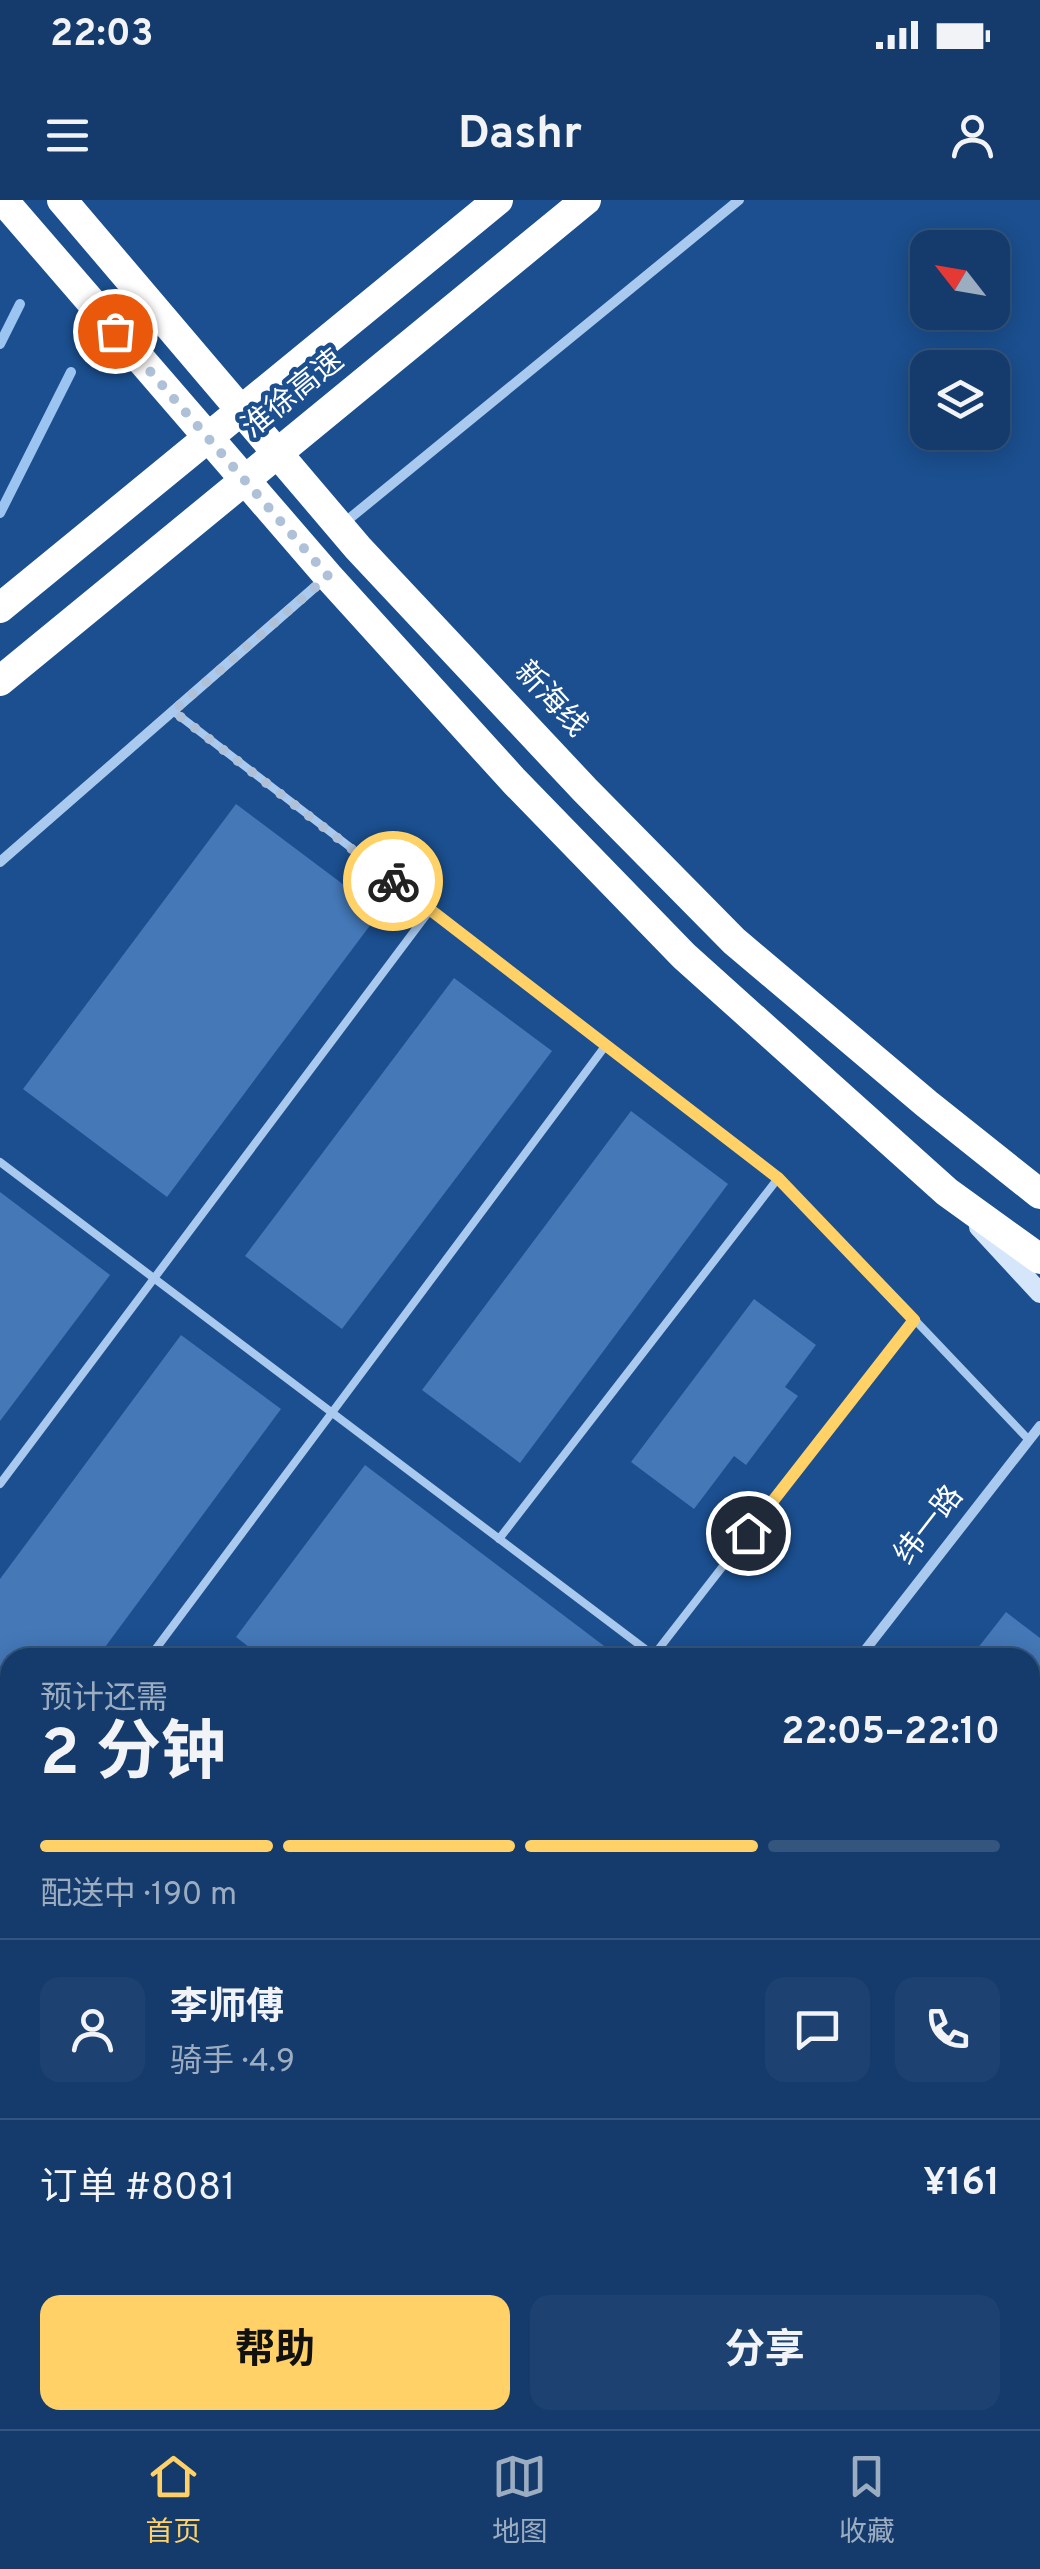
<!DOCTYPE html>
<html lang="zh">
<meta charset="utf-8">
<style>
body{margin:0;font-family:Overpass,"Noto Sans SC",sans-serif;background:#1d4271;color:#f1f3f6;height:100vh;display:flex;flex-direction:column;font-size:38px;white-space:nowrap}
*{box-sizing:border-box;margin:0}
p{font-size:32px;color:#9dadc1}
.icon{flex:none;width:55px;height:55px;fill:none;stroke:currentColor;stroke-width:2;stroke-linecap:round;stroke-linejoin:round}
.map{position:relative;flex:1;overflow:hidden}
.panel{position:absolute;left:0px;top:1448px;width:1040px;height:782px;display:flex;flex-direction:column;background:#143b6b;border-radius:30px 30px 0 0;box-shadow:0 5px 25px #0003,0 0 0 2px #33557e}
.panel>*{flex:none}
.needle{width:65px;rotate:301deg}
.buttons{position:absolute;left:910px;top:30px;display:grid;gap:20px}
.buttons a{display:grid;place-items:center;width:100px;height:100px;border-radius:20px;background:#143b6b;box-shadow:0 5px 25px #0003,0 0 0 2px #33557e;font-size:50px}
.pin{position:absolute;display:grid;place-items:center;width:85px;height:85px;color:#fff;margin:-42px;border:5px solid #fff;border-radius:50%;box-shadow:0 2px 10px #0007}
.courier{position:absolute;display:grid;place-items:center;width:100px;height:100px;margin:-50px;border:8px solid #ffd166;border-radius:50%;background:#fff;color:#222;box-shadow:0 2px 12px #0007}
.head em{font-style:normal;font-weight:700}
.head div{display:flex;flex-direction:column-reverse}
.head{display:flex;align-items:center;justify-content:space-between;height:170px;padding:0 40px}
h1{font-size:65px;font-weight:700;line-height:75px}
.bar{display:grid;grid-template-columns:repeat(4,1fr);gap:15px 10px;align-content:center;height:120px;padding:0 40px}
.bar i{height:12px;border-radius:8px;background:#33557e}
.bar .on{background:#ffd166}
.bar p{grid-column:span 4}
.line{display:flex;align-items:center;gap:25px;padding:0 40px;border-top:2px solid #33557e}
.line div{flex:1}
.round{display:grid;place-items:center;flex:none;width:105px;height:105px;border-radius:20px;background:#1d4271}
.cta{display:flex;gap:20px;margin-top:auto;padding:20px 40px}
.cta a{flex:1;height:115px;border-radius:20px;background:#ffd166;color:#111;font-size:40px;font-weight:700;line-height:115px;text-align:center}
.cta a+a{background:#1d4271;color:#f1f3f6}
.status{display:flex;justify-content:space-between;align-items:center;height:70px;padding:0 50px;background:#143b6b;direction:ltr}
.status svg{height:28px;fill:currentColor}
header{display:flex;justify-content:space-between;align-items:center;height:130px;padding:0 40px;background:#143b6b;font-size:45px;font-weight:700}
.tabs{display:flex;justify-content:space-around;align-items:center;height:140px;border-top:2px solid #33557e;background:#143b6b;font-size:28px;color:#9dadc1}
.tabs a{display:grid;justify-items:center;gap:5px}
.tabs .on{color:#ffd166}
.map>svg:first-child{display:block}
</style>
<div class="status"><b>22:03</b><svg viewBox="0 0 49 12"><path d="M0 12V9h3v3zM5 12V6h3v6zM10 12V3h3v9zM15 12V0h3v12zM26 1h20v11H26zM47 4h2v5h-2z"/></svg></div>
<header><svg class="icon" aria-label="menu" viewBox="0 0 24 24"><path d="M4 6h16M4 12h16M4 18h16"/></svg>Dashr<svg class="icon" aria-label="person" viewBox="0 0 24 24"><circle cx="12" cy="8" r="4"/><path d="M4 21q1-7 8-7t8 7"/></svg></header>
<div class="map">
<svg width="1040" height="2229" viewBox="0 0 1040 2229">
<rect width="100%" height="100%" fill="#1b4f8f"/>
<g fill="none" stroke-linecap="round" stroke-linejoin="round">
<g stroke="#9cc4f0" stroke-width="10">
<polyline points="0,144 20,104"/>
<polyline points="0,313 71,172"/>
</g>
</g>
<g fill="#4478b7">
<polygon points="236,604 380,712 167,997 23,889"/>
<polygon points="454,778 552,851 342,1129 245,1056"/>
<polygon points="631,911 728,984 520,1263 422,1190"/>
<polygon points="0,992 110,1075 0,1221"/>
<polygon points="754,1099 816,1145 785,1187 798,1196 746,1265 734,1256 694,1309 631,1262"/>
<polygon points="181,1135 281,1209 97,1458 10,1458 10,1576 0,1589 0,1379"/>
<polygon points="365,1265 620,1458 263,1458 236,1437"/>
<polygon points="1006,1412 1040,1438 1040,1672 1030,1684 1030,1458 970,1458"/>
<polygon points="0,1774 10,1782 10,2083 0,2075"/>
<polygon points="1040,1779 1040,2100 1030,2113 1030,1792"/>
<polygon points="0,2148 10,2156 10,2220 97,2220 90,2229 0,2229"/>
<polygon points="395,2220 660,2220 653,2229 388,2229"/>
<polygon points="741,2220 809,2220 822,2229 734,2229"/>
</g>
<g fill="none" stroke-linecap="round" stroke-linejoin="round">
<g stroke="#a9c9ee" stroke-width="8">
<polyline points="173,511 779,977 1029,1240"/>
<polyline points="0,962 657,1458"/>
<polyline points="0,1284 430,710"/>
<polyline points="499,1339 779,977"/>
<polyline points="654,1455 914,1120"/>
<polyline points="149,1458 606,845"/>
<polyline points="0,1656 10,1643"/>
<polyline points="0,1675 10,1683"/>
<polyline points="1030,1713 1040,1700"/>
<polyline points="0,1755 10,1763"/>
<polyline points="1030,2199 1040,2186"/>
<polyline points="1005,2229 1013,2220"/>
</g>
<g stroke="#a9c9ee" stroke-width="10">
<polyline points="344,323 739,0"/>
<polyline points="0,662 323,380"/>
<polyline points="859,1458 1040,1226"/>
<polyline points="254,2229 261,2220"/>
</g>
<polyline stroke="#d6e6fa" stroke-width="20" points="979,1027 1040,1093"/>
<g stroke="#fff" stroke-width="30">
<polyline points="3,0 328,376 514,581 684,756 947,992 1040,1059"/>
<polyline points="62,0 358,348 585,590 734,741 927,904 1040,994"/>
<polyline points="0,408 498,0"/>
<polyline points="0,481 586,0"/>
</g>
</g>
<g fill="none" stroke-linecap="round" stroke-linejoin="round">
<polyline stroke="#afc1d8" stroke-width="10" stroke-dasharray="0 18" points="115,131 328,376 173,511 393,681"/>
<polyline stroke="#ffd166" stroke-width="12" points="393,681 778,978 914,1120 748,1333"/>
</g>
<g text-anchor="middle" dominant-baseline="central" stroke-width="9" stroke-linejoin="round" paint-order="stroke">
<g font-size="30" fill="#fff" stroke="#1b4f8f">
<text transform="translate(294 195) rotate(-39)">淮徐高速</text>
<text transform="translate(550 500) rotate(47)">新海线</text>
<text transform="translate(930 1326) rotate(-52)">纬一路</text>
</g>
</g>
</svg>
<div class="buttons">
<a><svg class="needle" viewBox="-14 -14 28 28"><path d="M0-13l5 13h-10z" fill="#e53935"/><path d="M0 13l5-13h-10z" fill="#9dadc1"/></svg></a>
<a><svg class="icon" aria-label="layers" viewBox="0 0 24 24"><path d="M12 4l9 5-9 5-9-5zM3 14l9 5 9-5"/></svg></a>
</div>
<div class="pin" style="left:115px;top:131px;background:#ea580c"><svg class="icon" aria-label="bag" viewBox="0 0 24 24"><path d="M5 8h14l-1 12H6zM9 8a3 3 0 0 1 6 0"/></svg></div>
<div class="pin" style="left:748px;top:1333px;background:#1f2937"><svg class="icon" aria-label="home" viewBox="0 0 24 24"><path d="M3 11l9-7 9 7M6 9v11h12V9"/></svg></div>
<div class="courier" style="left:393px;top:681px"><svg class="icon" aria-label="bike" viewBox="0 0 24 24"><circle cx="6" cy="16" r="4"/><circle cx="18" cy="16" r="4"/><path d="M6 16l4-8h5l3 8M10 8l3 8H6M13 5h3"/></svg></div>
<section class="panel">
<div class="head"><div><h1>2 分钟</h1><p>预计还需</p></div><em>22:05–22:10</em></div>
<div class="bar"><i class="on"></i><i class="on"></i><i class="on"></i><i></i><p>配送中 · 190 m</p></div>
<div class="line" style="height:180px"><a class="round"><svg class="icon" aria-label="person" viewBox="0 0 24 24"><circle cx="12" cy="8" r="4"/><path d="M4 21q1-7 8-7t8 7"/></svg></a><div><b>李师傅</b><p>骑手 · 4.9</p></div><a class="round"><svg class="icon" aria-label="chat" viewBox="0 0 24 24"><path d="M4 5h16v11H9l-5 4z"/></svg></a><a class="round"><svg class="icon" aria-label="phone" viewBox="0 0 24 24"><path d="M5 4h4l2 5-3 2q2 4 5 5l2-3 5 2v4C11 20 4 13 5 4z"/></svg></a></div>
<div class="line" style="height:130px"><div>订单 #8081</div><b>¥161</b></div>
<div class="cta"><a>帮助</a><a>分享</a></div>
</section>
</div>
<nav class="tabs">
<a class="on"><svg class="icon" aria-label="home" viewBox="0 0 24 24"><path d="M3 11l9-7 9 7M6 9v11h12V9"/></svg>首页</a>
<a><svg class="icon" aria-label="map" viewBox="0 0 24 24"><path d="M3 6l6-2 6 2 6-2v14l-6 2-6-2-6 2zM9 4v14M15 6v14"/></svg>地图</a>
<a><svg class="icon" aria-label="saved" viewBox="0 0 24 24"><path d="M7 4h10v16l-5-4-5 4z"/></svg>收藏</a>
</nav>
